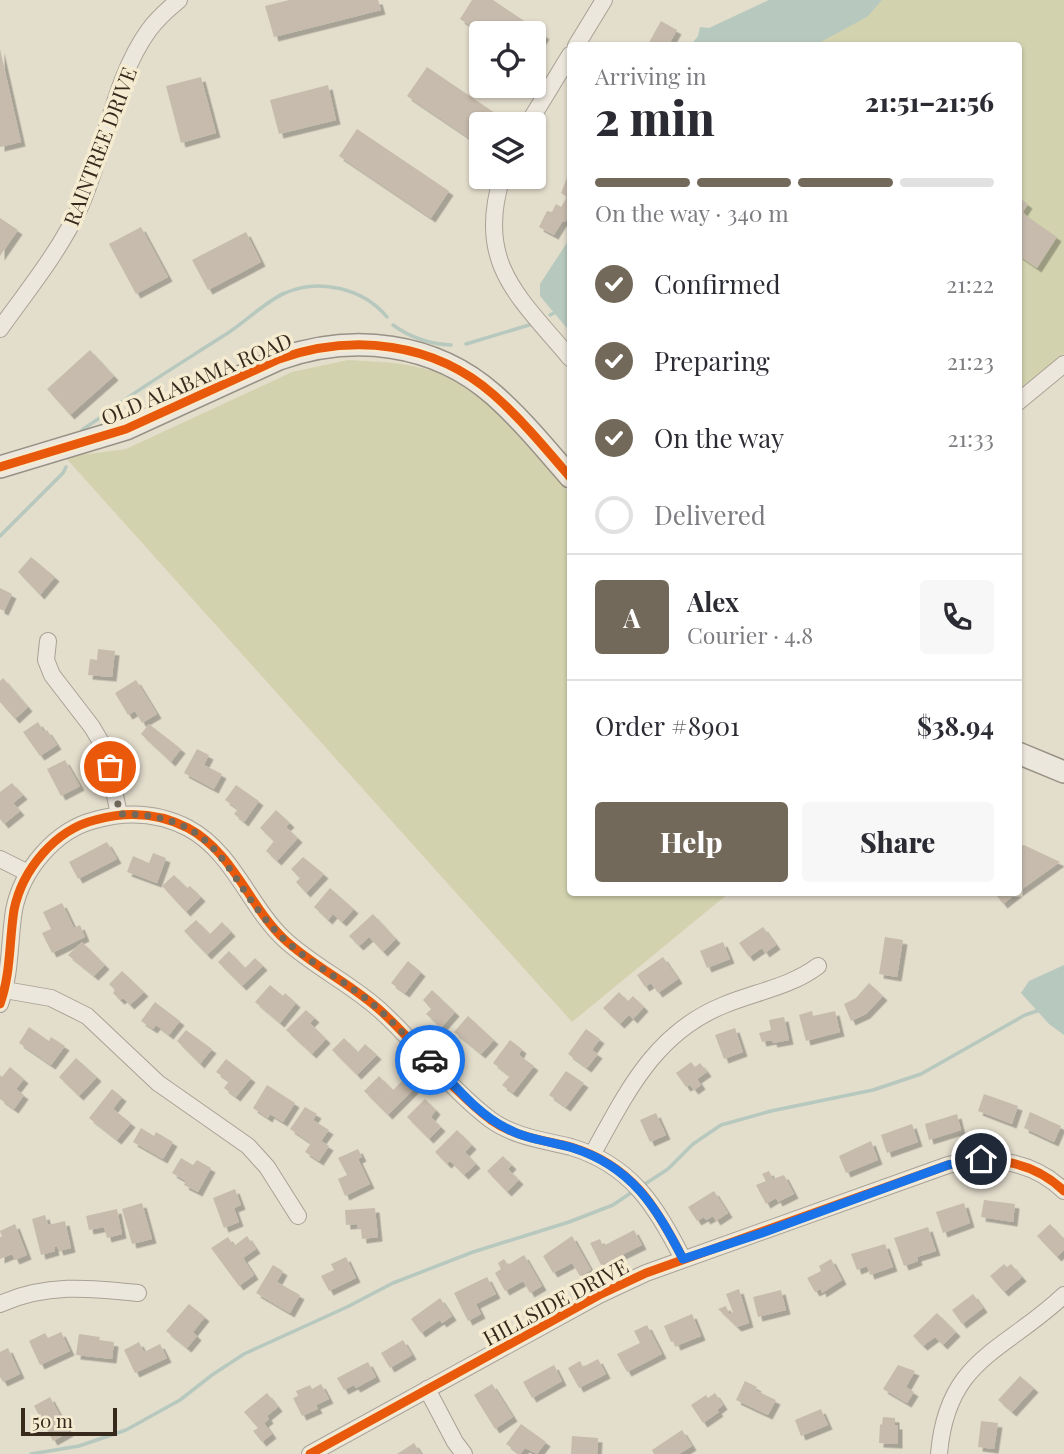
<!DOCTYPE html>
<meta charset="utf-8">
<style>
body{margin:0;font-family:"Playfair Display",serif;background:#f7f7f7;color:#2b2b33;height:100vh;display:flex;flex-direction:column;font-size:26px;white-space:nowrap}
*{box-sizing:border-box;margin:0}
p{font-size:23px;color:#7c7c81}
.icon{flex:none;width:38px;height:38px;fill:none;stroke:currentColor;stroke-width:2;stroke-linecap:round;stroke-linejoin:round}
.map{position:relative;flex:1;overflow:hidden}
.sheet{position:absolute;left:567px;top:42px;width:455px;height:854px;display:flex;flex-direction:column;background:#fff;border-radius:7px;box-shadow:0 2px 5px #0004}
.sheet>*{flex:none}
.buttons{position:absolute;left:469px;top:21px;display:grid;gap:14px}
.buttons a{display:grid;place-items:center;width:77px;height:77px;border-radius:7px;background:#fff;box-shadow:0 2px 5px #0004;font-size:35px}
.scale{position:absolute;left:21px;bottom:18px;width:96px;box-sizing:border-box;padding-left:7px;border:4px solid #372a1d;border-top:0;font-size:19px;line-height:24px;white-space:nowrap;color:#372a1d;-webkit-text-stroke:5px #f5ebd1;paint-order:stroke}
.pin{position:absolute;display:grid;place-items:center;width:60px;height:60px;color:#fff;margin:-30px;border:4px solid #fff;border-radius:50%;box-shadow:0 2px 7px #0007}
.courier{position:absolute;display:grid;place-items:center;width:70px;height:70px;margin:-35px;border:5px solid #1a73e8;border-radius:50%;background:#fff;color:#222;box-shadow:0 2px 9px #0007}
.head em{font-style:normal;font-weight:800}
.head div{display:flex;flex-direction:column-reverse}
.head{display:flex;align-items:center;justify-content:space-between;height:119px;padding:0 28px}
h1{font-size:46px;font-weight:800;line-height:52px}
.bar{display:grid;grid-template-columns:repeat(4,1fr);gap:10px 7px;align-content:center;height:84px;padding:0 28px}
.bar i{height:9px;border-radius:5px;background:#e1e1e2}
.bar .active{background:#73695a}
.bar p{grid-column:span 4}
.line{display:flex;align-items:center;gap:18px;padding:0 28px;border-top:2px solid #e1e1e2}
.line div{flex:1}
.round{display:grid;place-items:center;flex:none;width:74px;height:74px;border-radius:7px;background:#f7f7f7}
ol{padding:0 28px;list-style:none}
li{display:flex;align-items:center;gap:21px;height:77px}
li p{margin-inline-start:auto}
li .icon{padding:7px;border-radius:50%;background:#73695a;color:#fff;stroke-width:4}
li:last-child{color:#7c7c81}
li i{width:38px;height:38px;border:4px solid #e1e1e2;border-radius:50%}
.button{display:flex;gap:14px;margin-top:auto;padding:14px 28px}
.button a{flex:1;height:80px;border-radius:7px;background:#73695a;color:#fff;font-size:28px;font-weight:800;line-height:80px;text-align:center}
.button a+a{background:#f7f7f7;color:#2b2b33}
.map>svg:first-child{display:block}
</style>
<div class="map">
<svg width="1064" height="1454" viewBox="0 0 1064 1454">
<defs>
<filter id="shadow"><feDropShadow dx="4.5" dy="4.5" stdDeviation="0" flood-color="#0004"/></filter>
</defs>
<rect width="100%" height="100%" fill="#e3ddcc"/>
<g fill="#d2d3ae">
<polygon points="827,0 1064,0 1064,354 1019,389 1018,46 794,46"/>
<path d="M348 360C380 362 419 362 449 378 498 404 534 453 570 494V892L729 893 572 1022 65 457 126 449 292 372Z"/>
</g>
<g fill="#b7c9be">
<polygon points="769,0 882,0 867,17 815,45 691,45 698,36 700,27 709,28"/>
<polygon points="570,238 570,332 540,296 540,284"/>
<polygon points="1064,965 1064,1035 1049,1024 1021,993 1029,981"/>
</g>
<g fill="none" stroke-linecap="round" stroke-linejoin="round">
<g stroke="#b7c9be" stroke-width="3.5">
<polyline points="550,315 554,313"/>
<path d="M393 325C411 338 429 344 451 345"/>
<polyline points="466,344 529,325"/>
<path d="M120 403C153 380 189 358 223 336 242 325 267 300 285 293 319 278 363 288 387 317"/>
<polyline points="82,430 101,417"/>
<polyline points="0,536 63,473 66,467"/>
<polyline points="642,1186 668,1169 693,1144 721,1125 771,1111 873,1090 921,1074 1025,1015 1037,1011"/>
<polyline points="31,1454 79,1446 126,1430 180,1400 212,1375 244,1354 347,1307 393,1283 473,1252 569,1222 613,1205 635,1190"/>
</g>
</g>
<g fill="#c7bbad" filter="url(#shadow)">
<polygon points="289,0 378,0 381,10 274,37 265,6"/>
<polygon points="472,0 493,0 545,35 534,52 534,33 481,33 460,19"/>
<polygon points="661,21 677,30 668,46 647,46"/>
<polygon points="0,49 21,142 0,147"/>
<polygon points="427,67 495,113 487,124 481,124 481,133 475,142 407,96"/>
<polygon points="201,77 216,133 181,143 166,86"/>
<polygon points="328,85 336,120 279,134 270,100"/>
<polygon points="357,129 449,191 431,218 339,156"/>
<polygon points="570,170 570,214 565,222 562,222 554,235 539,227 547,211 552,212 556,204 561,207 567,197 561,193"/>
<polygon points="1018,197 1028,204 1023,212 1028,217 1057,237 1037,268 1018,255"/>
<polygon points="0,218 18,230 0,256"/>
<polygon points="141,227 168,277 136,294 109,244"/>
<polygon points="246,232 261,262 208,290 192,260"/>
<polygon points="90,350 114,376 70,415 47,389"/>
<polygon points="31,557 55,577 40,595 18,572"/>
<polygon points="0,588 12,594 4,611 0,609"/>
<polygon points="98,649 115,651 112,677 88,675 90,659 97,660"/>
<polygon points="3,678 28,707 15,719 0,702 0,681"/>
<polygon points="136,680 157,714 142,723 135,711 128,715 115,693"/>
<polygon points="38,722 44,732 47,730 57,745 40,756 23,732"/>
<polygon points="149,724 181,749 171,762 141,734"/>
<polygon points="197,749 209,755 204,765 222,774 214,789 184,773"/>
<polygon points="65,760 80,786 61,796 47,769"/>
<polygon points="12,783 23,795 13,803 20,811 4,824 0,819 0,792"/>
<polygon points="236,785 259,801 244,822 234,814 238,809 225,800"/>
<polygon points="276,810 290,823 286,827 298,838 277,861 266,851 274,841 260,828"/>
<polygon points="107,842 117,859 78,879 69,862"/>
<polygon points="1024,845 1060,862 1018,892 1018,846"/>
<polygon points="153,853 166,858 157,883 127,872 133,856 149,863"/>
<polygon points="303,857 324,874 306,893 296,882 300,878 291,869"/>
<polygon points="174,875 187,888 190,886 201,897 186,912 162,886"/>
<polygon points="330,888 354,909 342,922 333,914 328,920 314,907"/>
<polygon points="994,892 1018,892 1003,904"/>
<polygon points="62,903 74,928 80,925 85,937 52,953 42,933 51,929 43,912"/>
<polygon points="373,914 396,939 383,952 369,937 359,946 349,936"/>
<polygon points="196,920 210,934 222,922 231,932 207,955 184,931"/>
<polygon points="763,927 776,945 765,953 762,948 749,957 739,943"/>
<polygon points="885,937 903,940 897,977 879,974"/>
<polygon points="82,942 105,965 94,976 68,955"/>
<polygon points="723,942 730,959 707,968 700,951"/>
<polygon points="229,951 245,968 255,958 263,966 242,986 218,962"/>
<polygon points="663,957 678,979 658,993 651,983 645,987 637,975"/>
<polygon points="408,961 421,972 405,993 391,983"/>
<polygon points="122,971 144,992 130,1005 123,998 120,1000 113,993 115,990 109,984"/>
<polygon points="869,983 883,996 866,1014 851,1021 844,1004 856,998"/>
<polygon points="270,985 283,996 285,993 296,1003 280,1023 255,1002"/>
<polygon points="432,990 455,1012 441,1028 426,1014 431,1009 423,1000"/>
<polygon points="619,992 628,1001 633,996 644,1007 633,1019 629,1015 620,1024 603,1008"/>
<polygon points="155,1002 180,1021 169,1035 156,1025 153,1029 141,1021"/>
<polygon points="306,1010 315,1018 310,1023 326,1039 312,1054 286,1030"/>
<polygon points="812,1011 813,1016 835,1011 840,1032 806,1041 799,1015"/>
<polygon points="468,1016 494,1040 481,1054 454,1032"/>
<polygon points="784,1017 789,1040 773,1043 772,1040 762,1042 759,1033 771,1030 769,1020"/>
<polygon points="29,1027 49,1041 51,1037 65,1046 51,1065 19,1043"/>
<polygon points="735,1028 743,1052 724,1059 715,1035"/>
<polygon points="586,1029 600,1039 592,1050 598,1054 587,1068 568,1054"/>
<polygon points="186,1030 212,1049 200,1064 177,1041"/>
<polygon points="344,1038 358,1052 365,1044 377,1055 357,1075 332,1050"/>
<polygon points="510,1040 522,1049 519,1055 534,1066 513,1093 502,1085 510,1076 493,1063"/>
<polygon points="76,1058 97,1077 79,1096 59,1077"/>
<polygon points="226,1059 251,1078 236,1097 224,1088 229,1081 216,1072"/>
<polygon points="691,1062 695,1067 700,1063 707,1072 697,1079 701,1085 694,1090 690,1085 686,1087 676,1073"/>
<polygon points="10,1067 24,1079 16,1089 24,1095 14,1109 0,1099 0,1075 2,1077"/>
<polygon points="566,1071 584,1083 566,1107 549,1095"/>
<polygon points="379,1076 393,1090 406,1077 415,1088 388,1115 364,1091"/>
<polygon points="267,1085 295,1103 283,1122 270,1114 268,1118 253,1108"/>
<polygon points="112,1089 122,1097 113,1109 131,1123 117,1140 89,1118"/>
<polygon points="984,1094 1018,1106 1012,1124 978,1111"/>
<polygon points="425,1099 436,1110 431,1117 441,1127 429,1139 407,1117"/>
<polygon points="305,1107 317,1114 313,1120 329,1130 321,1141 329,1146 319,1161 305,1152 311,1143 290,1129"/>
<polygon points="1030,1112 1061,1126 1054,1142 1024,1128"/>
<polygon points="656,1113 666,1135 650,1142 640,1120"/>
<polygon points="957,1114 961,1130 929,1140 925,1124"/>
<polygon points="912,1124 918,1142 887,1153 881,1135"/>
<polygon points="141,1128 154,1136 156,1132 173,1142 163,1159 133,1142"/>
<polygon points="457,1130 472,1145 465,1152 476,1164 464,1175 450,1161 447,1164 435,1152"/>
<polygon points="871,1141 878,1160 846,1173 839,1156"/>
<polygon points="358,1149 362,1157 358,1159 370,1184 345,1196 338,1179 347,1175 338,1158"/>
<polygon points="503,1156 512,1165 508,1169 519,1180 507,1192 487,1171"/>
<polygon points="181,1158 193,1165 197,1160 211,1168 198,1192 184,1185 186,1181 172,1173"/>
<polygon points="769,1171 773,1179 784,1175 794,1194 778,1202 776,1198 766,1204 756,1185 766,1181 762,1174"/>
<polygon points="235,1189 241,1205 234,1208 239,1222 224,1228 213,1198"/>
<polygon points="714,1191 728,1213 716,1221 713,1216 706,1220 704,1217 697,1221 688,1207"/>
<polygon points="984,1200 1015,1204 1013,1222 981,1217"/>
<polygon points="142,1203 152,1239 132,1244 122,1209"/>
<polygon points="964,1203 970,1223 943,1233 936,1212"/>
<polygon points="375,1208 378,1237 362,1239 361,1227 357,1228 357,1224 346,1225 345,1210"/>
<polygon points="117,1209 122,1234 107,1238 104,1227 89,1230 86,1216"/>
<polygon points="45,1215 48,1225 65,1221 71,1248 59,1251 57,1246 54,1247 55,1251 41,1255 32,1219"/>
<polygon points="15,1224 27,1255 15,1260 12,1254 0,1259 0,1237 2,1237 0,1231"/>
<polygon points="1050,1224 1064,1239 1064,1250 1057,1257 1037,1236"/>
<polygon points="928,1227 936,1251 917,1257 918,1261 904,1266 894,1238"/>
<polygon points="634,1230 642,1245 601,1265 590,1243 600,1239 603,1246"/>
<polygon points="247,1236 256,1249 243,1258 254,1275 239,1286 211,1248 228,1237 234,1246"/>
<polygon points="572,1236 591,1270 580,1276 572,1263 553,1273 543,1256"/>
<polygon points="885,1244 893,1267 870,1275 867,1266 857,1270 851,1254"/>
<polygon points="524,1255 542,1286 530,1293 523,1281 505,1291 495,1273 501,1269 498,1263 504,1259 508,1265"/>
<polygon points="346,1257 356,1278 329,1291 321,1276 334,1270 331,1264"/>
<polygon points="831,1259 842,1280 822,1293 821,1289 815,1292 807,1278 821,1271 819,1266"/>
<polygon points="1004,1264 1007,1267 1011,1264 1022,1277 1004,1292 990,1276"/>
<polygon points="273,1265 283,1271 277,1282 300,1295 290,1313 256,1293"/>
<polygon points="487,1277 496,1294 476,1304 481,1314 468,1321 454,1293"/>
<polygon points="739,1289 749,1323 737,1327 718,1309 726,1306 729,1314 733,1312 726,1294"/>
<polygon points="781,1290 786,1310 758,1317 753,1297"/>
<polygon points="973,1294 983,1308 962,1324 952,1310"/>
<polygon points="440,1298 452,1316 442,1323 440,1320 421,1333 411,1319"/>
<polygon points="189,1304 205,1317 193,1332 197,1336 187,1348 166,1331"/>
<polygon points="937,1313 956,1332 943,1345 935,1337 923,1346 913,1336"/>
<polygon points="692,1314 701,1336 676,1346 674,1341 671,1342 664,1326"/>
<polygon points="647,1325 662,1354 627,1372 617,1354 640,1343 634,1331"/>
<polygon points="61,1332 70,1351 40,1365 29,1341 45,1333 48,1338"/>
<polygon points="79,1334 100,1337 99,1340 114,1342 112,1359 76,1355"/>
<polygon points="403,1340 412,1355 390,1368 381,1353"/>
<polygon points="139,1342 144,1352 160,1344 167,1358 135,1373 124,1350"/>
<polygon points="8,1348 20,1374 3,1382 0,1377 0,1352"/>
<polygon points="598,1359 606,1374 579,1388 568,1368 580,1361 583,1367"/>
<polygon points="368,1362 376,1377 356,1388 354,1385 344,1390 337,1378"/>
<polygon points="554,1365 562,1381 532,1398 523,1382"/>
<polygon points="898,1365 915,1371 906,1387 914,1392 907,1403 883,1389"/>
<polygon points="1020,1376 1034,1388 1012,1412 998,1400"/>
<polygon points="745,1381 757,1387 755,1390 776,1400 768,1415 736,1400"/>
<polygon points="321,1384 329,1399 316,1405 318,1409 302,1416 293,1398 298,1396 296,1391 310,1385 312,1389"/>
<polygon points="492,1384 513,1417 495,1429 474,1395"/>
<polygon points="267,1393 278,1407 267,1416 269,1419 264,1423 272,1434 262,1442 253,1431 258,1428 244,1412"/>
<polygon points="715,1393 723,1405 717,1410 719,1412 703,1423 691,1405 706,1395 708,1398"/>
<polygon points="50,1397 69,1432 53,1441 34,1406"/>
<polygon points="821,1409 828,1425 801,1436 795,1420"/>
<polygon points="883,1417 895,1418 895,1425 898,1425 898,1444 879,1443 880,1424 882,1425"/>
<polygon points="981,1421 998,1423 994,1449 978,1447"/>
<polygon points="521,1424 546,1442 537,1454 525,1448 520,1454 506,1444"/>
<polygon points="682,1430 692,1446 679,1454 654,1454 652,1450"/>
<polygon points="572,1436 598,1438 597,1454 571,1454"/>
<polygon points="414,1443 421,1454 397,1454"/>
</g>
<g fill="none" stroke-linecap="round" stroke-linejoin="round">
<defs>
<g id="street">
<polyline points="576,46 604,0"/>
<polyline points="528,124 570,55"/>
<path d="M502 177C475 263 519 297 570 358"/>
<path d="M0 329C27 291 59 252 79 209 105 153 113 79 149 30 157 19 168 9 179 0"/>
<polyline points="1018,402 1064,364"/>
<polyline points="48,641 46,660 52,675 92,727 105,749 119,814"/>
<polyline points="0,859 28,873"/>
<polyline points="5,990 51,998 87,1016 158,1083 248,1146 267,1167 298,1216"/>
<path d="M0 1004C11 973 9 942 14 910 22 870 55 830 95 820 127 811 159 813 188 828 233 852 249 906 284 939 314 967 352 984 382 1012 419 1046 451 1090 491 1120 515 1137 543 1140 571 1147 631 1165 656 1206 683 1259"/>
<path d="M592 1155C626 1094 654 1033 724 1005 755 992 790 987 818 966"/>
<path d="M0 1304C46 1283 90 1288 138 1293"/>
<polyline points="427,1389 455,1442 464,1454"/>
<path d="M310 1454 599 1295 646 1273 948 1165C989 1155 1032 1160 1064 1191"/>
<path d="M939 1454C947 1358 1004 1352 1064 1295"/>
</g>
<g id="secondary">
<path d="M0 467 126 429 279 359C353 333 434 342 494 395 522 420 546 449 570 477"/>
<polyline points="1018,753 1064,772"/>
</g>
</defs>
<use href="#street" stroke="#a8a295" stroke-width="18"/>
<use href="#secondary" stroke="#989185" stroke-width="24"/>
<use href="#street" stroke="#ece7dd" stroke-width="16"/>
<use href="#secondary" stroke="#ece7dd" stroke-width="21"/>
<defs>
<g id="cycleway">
<path d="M0 467 126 429 279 359C353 333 434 342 494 395 522 420 546 449 570 477"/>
<path d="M0 1004C11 973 9 942 14 910 22 870 55 830 95 820 127 811 159 813 188 828 233 852 249 906 284 939 314 967 352 984 382 1012 419 1046 451 1090 491 1120 515 1137 543 1140 571 1147 631 1165 656 1206 683 1259"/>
<path d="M310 1454 599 1295 646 1273 948 1165C989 1155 1032 1160 1064 1191"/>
</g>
</defs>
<use href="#cycleway" stroke="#f5ebd1" stroke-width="13"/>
<use href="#cycleway" stroke="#e8590c" stroke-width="9"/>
</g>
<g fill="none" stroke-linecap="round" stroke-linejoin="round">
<path stroke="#73695a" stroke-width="7" stroke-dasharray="0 12.6" d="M110 767 120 814C228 814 222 882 286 941 308 961 335 976 360 994 386 1013 407 1038 430 1060"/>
<path stroke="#1a73e8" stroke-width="9" d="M430 1060C454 1084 476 1113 506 1128 527 1140 551 1141 573 1148 632 1167 656 1207 683 1259L762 1233 948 1165 981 1159"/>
</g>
<g text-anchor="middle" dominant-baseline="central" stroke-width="7" stroke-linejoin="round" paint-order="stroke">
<g font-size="21" fill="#372a1d" stroke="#f5ebd1">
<text transform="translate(99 146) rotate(-69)">RAINTREE DRIVE</text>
<text transform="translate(196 378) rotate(-23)">OLD ALABAMA ROAD</text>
<text transform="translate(555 1301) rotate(-28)">HILLSIDE DRIVE</text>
</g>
</g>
</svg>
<div class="buttons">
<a><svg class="icon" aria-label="locate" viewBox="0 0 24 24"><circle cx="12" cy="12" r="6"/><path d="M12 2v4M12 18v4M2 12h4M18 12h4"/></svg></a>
<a><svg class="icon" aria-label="layers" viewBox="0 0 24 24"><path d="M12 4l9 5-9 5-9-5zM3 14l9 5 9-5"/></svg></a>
</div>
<div class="scale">50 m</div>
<div class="pin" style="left:110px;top:767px;background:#ea580c"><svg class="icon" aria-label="bag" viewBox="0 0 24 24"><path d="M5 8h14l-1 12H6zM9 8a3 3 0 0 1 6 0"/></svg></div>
<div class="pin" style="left:981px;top:1159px;background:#1f2937"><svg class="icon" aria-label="home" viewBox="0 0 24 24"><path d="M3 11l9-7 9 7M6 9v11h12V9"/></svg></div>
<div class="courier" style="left:430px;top:1060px"><svg class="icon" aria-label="car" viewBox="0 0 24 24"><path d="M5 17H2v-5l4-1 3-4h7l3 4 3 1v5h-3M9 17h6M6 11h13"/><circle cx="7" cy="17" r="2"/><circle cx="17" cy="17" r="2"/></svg></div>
<section class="sheet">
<div class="head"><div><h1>2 min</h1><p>Arriving in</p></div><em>21:51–21:56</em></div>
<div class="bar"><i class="active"></i><i class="active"></i><i class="active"></i><i></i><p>On the way · 340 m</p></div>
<ol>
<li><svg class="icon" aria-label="check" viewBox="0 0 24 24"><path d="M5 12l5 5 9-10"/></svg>Confirmed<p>21:22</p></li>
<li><svg class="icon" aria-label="check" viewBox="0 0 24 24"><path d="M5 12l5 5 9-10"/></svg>Preparing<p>21:23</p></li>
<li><svg class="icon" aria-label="check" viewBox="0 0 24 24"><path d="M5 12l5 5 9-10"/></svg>On the way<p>21:33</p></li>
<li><i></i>Delivered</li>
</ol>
<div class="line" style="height:126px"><b class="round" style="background:#73695a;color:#fff">A</b><div><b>Alex</b><p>Courier · 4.8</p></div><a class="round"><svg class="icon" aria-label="phone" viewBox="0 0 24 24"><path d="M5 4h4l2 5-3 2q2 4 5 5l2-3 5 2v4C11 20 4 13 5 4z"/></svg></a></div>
<div class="line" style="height:91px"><div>Order #8901</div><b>$38.94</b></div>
<div class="button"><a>Help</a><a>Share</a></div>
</section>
</div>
